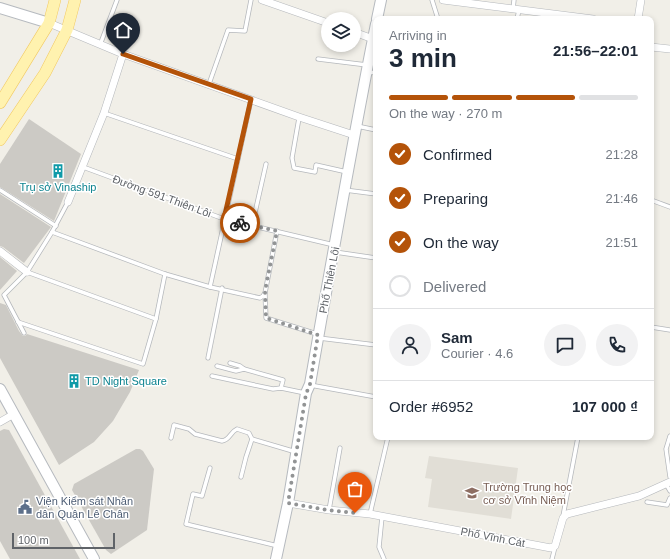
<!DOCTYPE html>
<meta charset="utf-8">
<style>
body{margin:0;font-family:Arial,sans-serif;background:#f2f2f3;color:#1f2937;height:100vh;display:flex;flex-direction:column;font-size:15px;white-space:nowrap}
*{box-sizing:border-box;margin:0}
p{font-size:13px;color:#747a83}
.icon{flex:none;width:22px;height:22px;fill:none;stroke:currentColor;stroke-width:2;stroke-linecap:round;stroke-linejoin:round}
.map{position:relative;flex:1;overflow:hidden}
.sheet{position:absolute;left:373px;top:16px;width:281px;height:424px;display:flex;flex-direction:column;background:#fff;border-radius:8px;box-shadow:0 2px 6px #0003}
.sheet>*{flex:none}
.tools{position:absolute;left:321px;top:12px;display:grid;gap:8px}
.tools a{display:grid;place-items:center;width:40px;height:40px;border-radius:50%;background:#fff;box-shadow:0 2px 6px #0003;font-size:20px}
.scale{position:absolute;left:12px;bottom:10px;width:103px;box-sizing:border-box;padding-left:4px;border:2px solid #5f6368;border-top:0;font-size:11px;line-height:14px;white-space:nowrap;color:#5f6368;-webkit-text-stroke:3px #fff;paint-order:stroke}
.pin{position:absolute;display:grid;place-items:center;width:34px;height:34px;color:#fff;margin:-41px -17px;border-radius:50% 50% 50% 0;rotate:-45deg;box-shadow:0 0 4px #0007}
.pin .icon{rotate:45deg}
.courier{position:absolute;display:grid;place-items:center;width:40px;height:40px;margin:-20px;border:3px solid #b45309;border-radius:50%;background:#fff;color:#222;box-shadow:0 1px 5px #0007}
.overview em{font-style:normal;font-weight:700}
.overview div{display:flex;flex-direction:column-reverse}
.overview{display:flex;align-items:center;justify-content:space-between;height:68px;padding:0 16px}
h1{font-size:26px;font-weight:700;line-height:30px}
.bar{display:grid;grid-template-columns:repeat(4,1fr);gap:6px 4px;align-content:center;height:48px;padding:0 16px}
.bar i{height:5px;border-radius:3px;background:#e0e1e3}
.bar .active{background:#b45309}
.bar p{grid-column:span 4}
.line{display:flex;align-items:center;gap:10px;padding:0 16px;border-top:1px solid #e0e1e3}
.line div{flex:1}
.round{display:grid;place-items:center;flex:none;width:42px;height:42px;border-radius:21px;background:#f2f2f3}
ol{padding:0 16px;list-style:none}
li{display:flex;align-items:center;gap:12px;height:44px}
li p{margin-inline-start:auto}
li .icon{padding:4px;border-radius:50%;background:#b45309;color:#fff;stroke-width:4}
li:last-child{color:#747a83}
li i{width:22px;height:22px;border:2px solid #e0e1e3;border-radius:50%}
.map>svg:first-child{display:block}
</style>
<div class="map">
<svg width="670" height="559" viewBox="0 0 670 559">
<rect width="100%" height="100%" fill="#f1efe8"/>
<polygon fill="#e1ded6" points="429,456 518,468 511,519 428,507 432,479 425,478"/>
<g fill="#cccac5">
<polygon points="29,119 81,154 54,221 0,187 0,164"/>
<polygon points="0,194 51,227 24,263 3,247 0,246"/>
<polygon points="0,257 17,271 0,290"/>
<polygon points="0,303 6,305 19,331 23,336 25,336 27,334 139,370 130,392 113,421 94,442 59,465 0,358"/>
<polygon points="4,429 9,430 80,559 10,559 0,541 0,431"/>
<polygon points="136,449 140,449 143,451 154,469 147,530 111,554 106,550 72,490 74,484"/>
</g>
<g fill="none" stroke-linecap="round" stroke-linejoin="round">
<defs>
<g id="lane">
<polyline points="432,0 438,19"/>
<polyline points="513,9 514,0"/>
<polyline points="517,19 519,10"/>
<polyline points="100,45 117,0"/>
<polyline points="318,59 367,65"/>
<polyline points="368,72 376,73"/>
<polyline points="209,84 228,30 245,31 251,0"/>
<polyline points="104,113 238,159"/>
<polyline points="299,118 292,158 294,168 315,172 316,165 347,172"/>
<polyline points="357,126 376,130"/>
<polyline points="83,167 224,219 334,245"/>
<polyline points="0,190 56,226"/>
<polyline points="345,190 376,194"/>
<polyline points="651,200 670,207"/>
<polyline points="252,226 266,164"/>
<polyline points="52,232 165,274 210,287 260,298 263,296 265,293 277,231"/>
<polyline points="335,252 376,258"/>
<polyline points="27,272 156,319"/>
<polyline points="210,287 251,100"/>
<polyline points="265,293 266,318 317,334"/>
<polyline points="18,322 143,364 156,319 165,274"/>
<polyline points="651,327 670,330"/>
<polyline points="24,333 4,295 27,272 52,232 68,202"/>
<polyline points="319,338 376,345"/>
<polyline points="208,358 222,288"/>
<polyline points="230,363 240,366 244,369"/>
<polyline points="217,366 236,371 244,369 283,380 281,388"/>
<polyline points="212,376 273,389 281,388 305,393"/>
<polyline points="310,385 376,397"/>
<polyline points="670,436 666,449 670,477"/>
<path d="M171 438 174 425 189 429 195 434 222 441C230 440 230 432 237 429L249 433 252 439 296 452"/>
<polyline points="210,468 202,496 193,494 186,524 278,546"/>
<polyline points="241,477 246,457 252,439"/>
<polyline points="666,484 670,491"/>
<polyline points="647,502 667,505 670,498"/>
<polyline points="329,510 340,448"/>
<polyline points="370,514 388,437"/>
<polyline points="563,516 578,437"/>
<polyline points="382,517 379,547 384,559"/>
<polyline points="552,559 555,547"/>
</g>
<g id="street">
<polyline points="262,0 328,23"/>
<polyline points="443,0 593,19"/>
<polyline points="638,19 641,0"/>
<polyline points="49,23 123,54 299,117 354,135"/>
<polyline points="354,32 373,39"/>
<polyline points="651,47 670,49"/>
<polyline points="68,202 104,113 123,54"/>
<polyline points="0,251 27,272"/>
<polyline points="0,422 14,414"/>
<polyline points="288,503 329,510 370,514 551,548 555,546 563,518 567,514 639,496 670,482"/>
</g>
<g id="secondary">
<polyline points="0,8 49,23"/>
<polyline points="377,19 381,0"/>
<polyline points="0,389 94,559"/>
<path d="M276 559 288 503 306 393 310 384C331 264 352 143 376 24"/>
</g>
<g id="primary">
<polyline points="0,103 49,23 55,0"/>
<polyline points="0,140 45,73 67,30 75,0"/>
</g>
</defs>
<use href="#lane" stroke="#b5b8bc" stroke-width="5"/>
<use href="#street" stroke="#b5b8bc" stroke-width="8"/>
<use href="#secondary" stroke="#b6babf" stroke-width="12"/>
<use href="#primary" stroke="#f2c960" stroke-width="12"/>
<use href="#lane" stroke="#fff" stroke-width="3.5"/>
<use href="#street" stroke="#fff" stroke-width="7"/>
<use href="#secondary" stroke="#fff" stroke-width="10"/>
<use href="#primary" stroke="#fff2af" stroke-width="11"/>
</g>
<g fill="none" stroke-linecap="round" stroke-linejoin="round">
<polyline stroke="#929495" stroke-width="4" stroke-dasharray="0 7.2" points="240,223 277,231 265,291 266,318 318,335 310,384 306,394 288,503 328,510 355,513"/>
<polyline stroke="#b45309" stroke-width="5" points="123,54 251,99 224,219 240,223"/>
</g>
<defs>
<symbol id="building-bare" viewBox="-9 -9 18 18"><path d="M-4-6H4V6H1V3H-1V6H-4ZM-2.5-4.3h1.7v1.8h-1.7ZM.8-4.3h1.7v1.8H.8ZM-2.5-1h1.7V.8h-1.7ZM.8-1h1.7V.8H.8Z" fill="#0f9aa8" stroke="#fff" stroke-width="2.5" paint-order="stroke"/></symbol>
<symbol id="school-bare" viewBox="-9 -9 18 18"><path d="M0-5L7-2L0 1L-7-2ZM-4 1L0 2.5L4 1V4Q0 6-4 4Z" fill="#8d6e63" stroke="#fff" stroke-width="2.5" paint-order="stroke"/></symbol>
<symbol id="civic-bare" viewBox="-9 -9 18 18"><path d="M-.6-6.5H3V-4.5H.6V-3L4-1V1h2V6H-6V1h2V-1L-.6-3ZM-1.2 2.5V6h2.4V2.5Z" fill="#5c6f8a" stroke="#fff" stroke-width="2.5" paint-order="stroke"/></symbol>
</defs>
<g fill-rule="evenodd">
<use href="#building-bare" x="48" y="161" width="20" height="20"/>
<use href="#building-bare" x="64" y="371" width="20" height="20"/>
<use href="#school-bare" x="462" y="483" width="20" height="20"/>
<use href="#civic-bare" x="15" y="497" width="20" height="20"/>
</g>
<g text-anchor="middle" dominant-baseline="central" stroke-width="3" stroke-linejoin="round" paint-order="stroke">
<g font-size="11" fill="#0d838f" stroke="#fff">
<text x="58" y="187">Trụ sở Vinaship</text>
<text x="85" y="381" text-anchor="start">TD Night Square</text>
</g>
<g font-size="11" fill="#5f6368" stroke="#fff">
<text transform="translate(162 196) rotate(20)">Đường 591 Thiên Lôi</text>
<text transform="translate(329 280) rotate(-79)">Phố Thiên Lôi</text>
<text transform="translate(493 537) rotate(11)">Phố Vĩnh Cát</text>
</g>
<g font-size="11" fill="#785e54" stroke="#fff" text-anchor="start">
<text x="483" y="487">Trường Trung học<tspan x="483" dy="13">cơ sở Vĩnh Niệm</tspan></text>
</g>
<g font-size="11" fill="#4e5e75" stroke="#fff" text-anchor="start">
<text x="36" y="501">Viện Kiểm sát Nhân<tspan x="36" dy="13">dân Quận Lê Chân</tspan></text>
</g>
</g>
</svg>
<div class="tools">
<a><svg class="icon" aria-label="layers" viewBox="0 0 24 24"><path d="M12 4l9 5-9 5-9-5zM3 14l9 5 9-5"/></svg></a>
</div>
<div class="scale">100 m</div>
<div class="pin" style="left:355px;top:513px;background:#ea580c"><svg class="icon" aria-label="bag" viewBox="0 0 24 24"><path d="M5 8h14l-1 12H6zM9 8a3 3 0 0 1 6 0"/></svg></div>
<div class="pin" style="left:123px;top:54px;background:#1f2937"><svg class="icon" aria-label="home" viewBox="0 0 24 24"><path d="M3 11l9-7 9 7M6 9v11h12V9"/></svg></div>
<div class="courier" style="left:240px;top:223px"><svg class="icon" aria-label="bike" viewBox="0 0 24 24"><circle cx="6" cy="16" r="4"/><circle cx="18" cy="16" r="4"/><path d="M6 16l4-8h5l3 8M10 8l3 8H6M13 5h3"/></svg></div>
<section class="sheet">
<div class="overview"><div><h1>3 min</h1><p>Arriving in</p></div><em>21:56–22:01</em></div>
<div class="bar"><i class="active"></i><i class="active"></i><i class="active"></i><i></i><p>On the way · 270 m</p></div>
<ol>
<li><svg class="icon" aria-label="check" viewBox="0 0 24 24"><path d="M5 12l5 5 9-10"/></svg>Confirmed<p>21:28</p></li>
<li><svg class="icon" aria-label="check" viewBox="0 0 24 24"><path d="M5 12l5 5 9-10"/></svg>Preparing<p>21:46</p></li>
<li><svg class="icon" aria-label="check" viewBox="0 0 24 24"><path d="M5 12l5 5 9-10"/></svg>On the way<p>21:51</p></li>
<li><i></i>Delivered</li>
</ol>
<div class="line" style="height:72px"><a class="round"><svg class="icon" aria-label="person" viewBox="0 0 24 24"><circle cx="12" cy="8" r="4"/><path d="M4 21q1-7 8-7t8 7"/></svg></a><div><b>Sam</b><p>Courier · 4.6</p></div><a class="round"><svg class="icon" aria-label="chat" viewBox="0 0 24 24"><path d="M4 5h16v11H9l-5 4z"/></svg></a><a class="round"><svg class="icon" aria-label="phone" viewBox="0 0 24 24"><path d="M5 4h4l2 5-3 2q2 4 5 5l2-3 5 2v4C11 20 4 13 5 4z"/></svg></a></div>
<div class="line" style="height:52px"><div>Order #6952</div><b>107 000 ₫</b></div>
</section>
</div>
